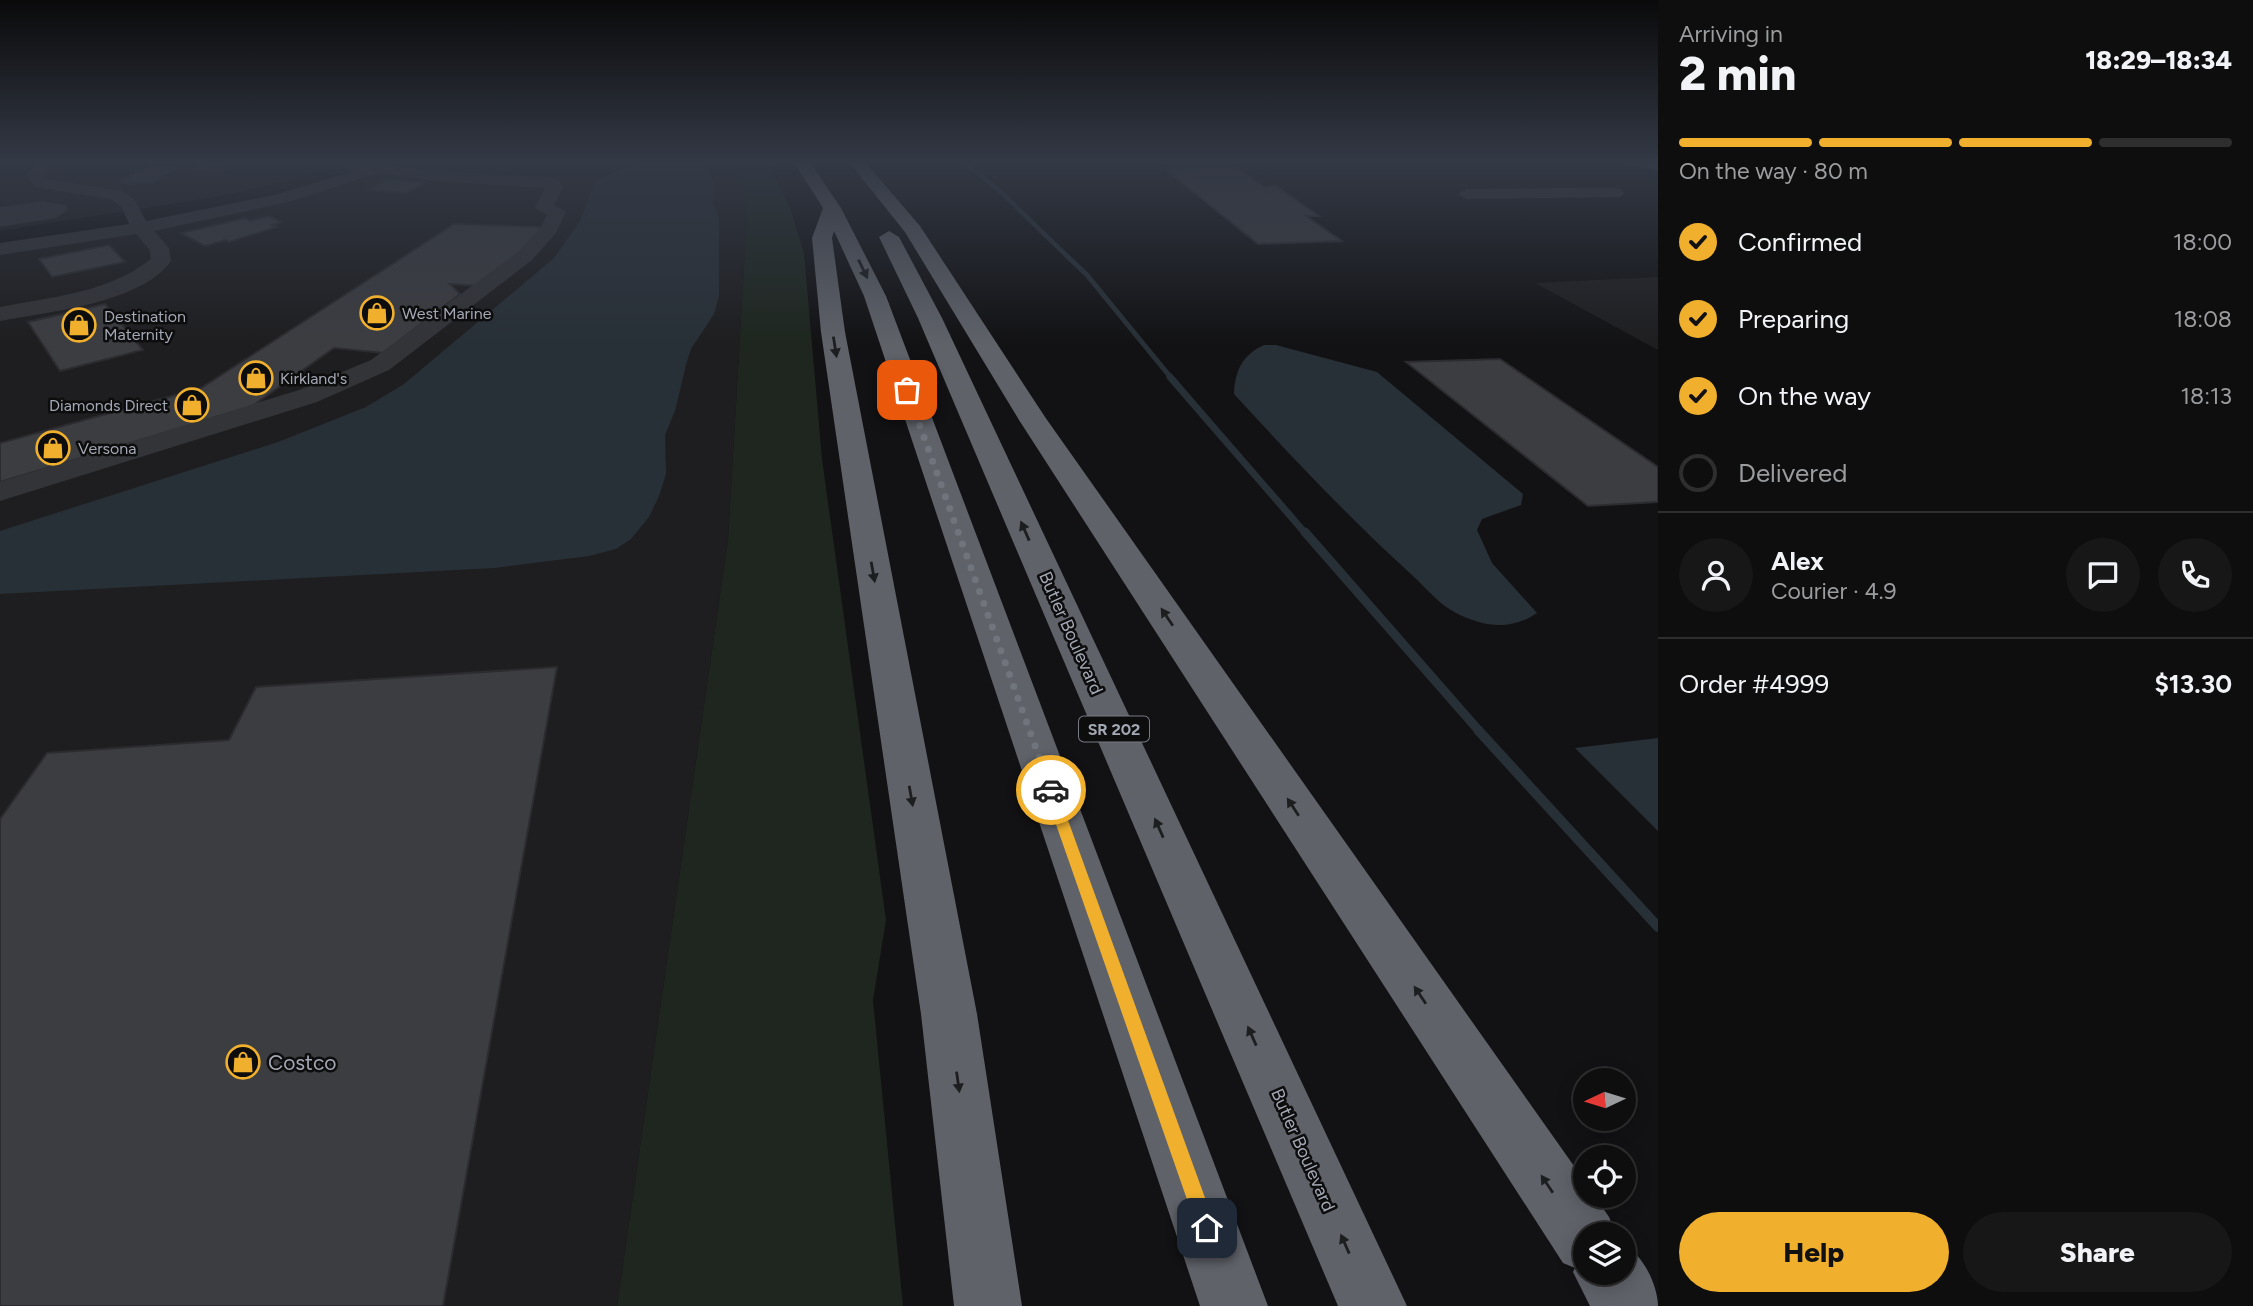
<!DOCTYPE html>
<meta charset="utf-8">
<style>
body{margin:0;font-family:Figtree,sans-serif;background:#171718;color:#f1f3f6;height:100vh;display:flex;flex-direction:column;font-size:26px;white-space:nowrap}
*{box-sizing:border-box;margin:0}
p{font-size:23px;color:#9b9c9e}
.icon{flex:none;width:38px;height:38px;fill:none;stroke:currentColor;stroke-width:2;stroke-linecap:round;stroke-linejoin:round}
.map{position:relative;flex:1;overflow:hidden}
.panel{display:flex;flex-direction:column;background:#0e0e0f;width:595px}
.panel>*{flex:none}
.needle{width:46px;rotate:266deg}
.controls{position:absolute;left:1573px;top:1068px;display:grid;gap:14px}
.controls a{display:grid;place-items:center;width:63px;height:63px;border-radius:50%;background:#0e0e0f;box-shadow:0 4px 18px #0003,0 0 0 2px #2e2e2f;font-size:35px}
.pin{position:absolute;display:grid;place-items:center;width:60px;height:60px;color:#fff;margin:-30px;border-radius:14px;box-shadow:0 4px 10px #0006}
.courier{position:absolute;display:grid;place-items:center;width:70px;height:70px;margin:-35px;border:5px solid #f0b02d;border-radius:50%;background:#fff;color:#222;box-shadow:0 2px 9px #0007}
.overview em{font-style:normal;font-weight:800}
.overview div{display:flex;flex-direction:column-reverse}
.overview{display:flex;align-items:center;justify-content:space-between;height:119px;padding:0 21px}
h1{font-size:46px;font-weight:800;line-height:52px}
.bar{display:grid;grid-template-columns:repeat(4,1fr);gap:10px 7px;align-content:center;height:84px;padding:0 21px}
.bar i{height:9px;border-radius:5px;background:#2e2e2f}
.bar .on{background:#f0b02d}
.bar p{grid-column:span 4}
.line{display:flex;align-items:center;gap:18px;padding:0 21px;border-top:2px solid #2e2e2f}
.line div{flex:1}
.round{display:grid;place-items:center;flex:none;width:74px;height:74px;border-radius:37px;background:#171718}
ol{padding:0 21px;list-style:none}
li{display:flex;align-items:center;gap:21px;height:77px}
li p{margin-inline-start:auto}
li .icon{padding:7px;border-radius:50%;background:#f0b02d;color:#111;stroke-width:4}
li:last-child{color:#9b9c9e}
li i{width:38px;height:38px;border:4px solid #2e2e2f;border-radius:50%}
.primary-button{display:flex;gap:14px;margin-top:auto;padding:14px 21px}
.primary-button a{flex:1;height:80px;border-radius:42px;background:#f0b02d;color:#111;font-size:28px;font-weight:800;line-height:80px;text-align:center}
.primary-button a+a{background:#171718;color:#f1f3f6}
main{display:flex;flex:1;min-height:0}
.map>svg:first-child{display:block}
</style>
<main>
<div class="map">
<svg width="1658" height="1306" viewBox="0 0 1658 1306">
<rect width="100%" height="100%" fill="#121214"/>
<g fill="#1e1e20">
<polygon points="0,162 348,162 280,182 221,196 0,231"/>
<polygon points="408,162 730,162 739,178 747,216 728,540 617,1306 0,1306 0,253 179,226 352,183"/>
<polygon points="1658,277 1658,350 1535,283"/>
</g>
<polygon fill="#1e261f" points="730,162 768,162 790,208 804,253 822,459 886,920 873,1000 903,1306 617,1306 728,540 747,216 739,178"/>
<g fill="#283037">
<polygon points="642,162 706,162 714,184 713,204 719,217 719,296 714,314 691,349 687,361 675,411 665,435 666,474 659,496 649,517 631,539 616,549 589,556 494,568 0,594 0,531 278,442 366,407 404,384 554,258 580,221 595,183 601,178"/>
<path d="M1264 345H1276L1377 372 1523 494 1521 505 1482 519 1477 530 1492 563 1537 613C1511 631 1484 627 1456 613 1440 605 1425 587 1412 575 1349 518 1291 456 1234 394 1235 371 1242 355 1264 345Z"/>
<polygon points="1658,738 1658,831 1575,748"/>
</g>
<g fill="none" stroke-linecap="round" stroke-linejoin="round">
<polyline stroke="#283037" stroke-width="4.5" points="964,162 1000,191 1069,258"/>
<polyline stroke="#283037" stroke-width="5" points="1067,256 1087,275 1172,379"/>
<polyline stroke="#283037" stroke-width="7" points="1170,377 1306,534"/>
<polyline stroke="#283037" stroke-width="9" points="1305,532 1480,732"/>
<polyline stroke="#283037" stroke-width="10" points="1478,730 1658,927"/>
</g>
<g fill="#3c3d41" stroke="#2c2c30" stroke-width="2">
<polygon points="203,162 286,162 280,166 193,169"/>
<polygon points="149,166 180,166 152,183 115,184"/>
<polygon points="1236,167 1264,187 1276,186 1319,216 1306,216 1342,241 1258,244 1165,169"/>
<polygon points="387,180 426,182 407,193 367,190"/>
<polygon points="269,216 282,222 272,225 277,227 229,242 226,240 205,246 181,233 245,218 250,221"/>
<polygon points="454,224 544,227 530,246 477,286 450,284 460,294 383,353 334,348 251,407 0,482 0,443 201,388"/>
<polygon points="109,245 125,262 52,277 39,259"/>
<polygon points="105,304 143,350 60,371 28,322"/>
<polygon points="1500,359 1658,467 1658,502 1588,506 1406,362"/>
<polygon points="557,667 443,1306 0,1306 0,819 47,753 229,740 256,687"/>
</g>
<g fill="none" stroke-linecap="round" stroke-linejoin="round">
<g fill="#333438" fill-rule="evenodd">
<path d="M39 162H56L43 175 46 179 122 191 134 199 146 221 278 194 357 170 326 165 324 162H367L435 171 552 178 558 179 563 187 554 205 566 212 556 233 532 260 389 370 317 402 0 501V482L299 390 371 360 518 252 541 227 547 215 535 208 545 188 435 181 380 173 288 202 154 231 169 248 171 261C142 303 47 312 0 321V307C51 297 108 293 151 259L149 249 136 234 0 255V243L129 224 121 206 111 199 35 187 26 175Z"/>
<polygon points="1615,188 1621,189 1624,193 1621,197 1467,199 1458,194 1467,189"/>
<polygon points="43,201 65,205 68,209 56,218 0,227 0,207"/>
</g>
<polygon fill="#4f5157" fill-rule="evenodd" points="1628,162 1658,162 1658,170 1630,165"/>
<g fill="#5f6269" fill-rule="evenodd">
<polygon points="794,162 810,162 841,208 886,296 1268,1306 1200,1306 864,296 834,231 832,238 845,332 977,1014 1022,1306 954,1306 921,1014 821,332 812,238 823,208"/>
<path d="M849 162H865L920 226 1045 417 1586 1183V1195H1594L1609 1217 1616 1234H1586V1272H1624V1246C1643 1253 1658 1287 1658 1306H1590L1573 1272 1575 1268 1563 1263 1019 420 905 232Z"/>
<polygon points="889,231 899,237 942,318 1407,1306 1338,1306 918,318 879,237"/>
</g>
</g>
<defs><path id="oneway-solid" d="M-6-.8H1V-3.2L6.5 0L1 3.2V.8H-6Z" transform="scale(1.75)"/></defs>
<g fill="#1d1e20">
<use href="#oneway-solid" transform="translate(863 269) rotate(64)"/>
<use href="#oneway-solid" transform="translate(835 347) rotate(81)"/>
<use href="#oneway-solid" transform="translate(1025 531) rotate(-114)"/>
<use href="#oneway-solid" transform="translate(873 572) rotate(80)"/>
<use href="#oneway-solid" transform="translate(1167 617) rotate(-124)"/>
<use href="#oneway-solid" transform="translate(911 796) rotate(80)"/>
<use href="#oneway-solid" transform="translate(1293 807) rotate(-123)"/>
<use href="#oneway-solid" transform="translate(1159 828) rotate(-114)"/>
<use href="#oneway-solid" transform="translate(1420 995) rotate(-124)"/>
<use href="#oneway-solid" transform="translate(1252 1036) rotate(-114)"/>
<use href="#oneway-solid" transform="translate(958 1082) rotate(82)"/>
<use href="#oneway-solid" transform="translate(1547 1184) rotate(-124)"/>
<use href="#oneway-solid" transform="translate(1345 1244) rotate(-114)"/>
</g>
<linearGradient id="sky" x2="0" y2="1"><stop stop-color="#0a0a0b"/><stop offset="0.47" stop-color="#333945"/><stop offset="1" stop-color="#333945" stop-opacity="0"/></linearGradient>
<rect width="1658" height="345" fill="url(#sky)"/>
<polygon fill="#f0b02d" points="1051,785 1057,790 1216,1228 1213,1235 1207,1238 1200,1235 1197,1228 1044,790"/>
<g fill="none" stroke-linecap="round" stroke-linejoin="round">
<polyline stroke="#70747c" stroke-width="7" stroke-dasharray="0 12.6" points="907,390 1051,790"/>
</g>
<defs>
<symbol id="shop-ring" viewBox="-11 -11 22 22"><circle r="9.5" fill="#0d0d0e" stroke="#f0b02d" stroke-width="1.5"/><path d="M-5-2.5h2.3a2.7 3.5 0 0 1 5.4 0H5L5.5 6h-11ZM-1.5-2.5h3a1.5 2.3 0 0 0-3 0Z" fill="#f0b02d"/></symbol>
</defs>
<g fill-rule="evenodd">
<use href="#shop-ring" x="358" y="294" width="38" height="38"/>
<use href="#shop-ring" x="60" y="306" width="38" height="38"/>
<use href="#shop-ring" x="237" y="359" width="38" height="38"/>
<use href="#shop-ring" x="173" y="386" width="38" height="38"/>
<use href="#shop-ring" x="34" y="429" width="38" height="38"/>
<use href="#shop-ring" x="224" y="1043" width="38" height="38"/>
</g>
<g text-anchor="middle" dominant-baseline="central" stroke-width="5" stroke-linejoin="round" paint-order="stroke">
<g font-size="16" fill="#a3a8b4" stroke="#0d0d0e" text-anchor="start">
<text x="402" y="313">West Marine</text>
<text x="104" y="316">Destination<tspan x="104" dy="18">Maternity</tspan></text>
<text x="280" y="378">Kirkland's</text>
<text x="168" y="405" text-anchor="end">Diamonds Direct</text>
<text x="78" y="448">Versona</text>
</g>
<rect fill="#0d0d0e" stroke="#767a82" stroke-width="2" x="1079" y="716.5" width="70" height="25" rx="5"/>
<g font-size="16" font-weight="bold" fill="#a3a8b4">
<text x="1114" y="729">SR 202</text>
</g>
<g font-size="18" fill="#a3a8b4" stroke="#0d0d0e">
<text transform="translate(1071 633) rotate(66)">Butler Boulevard</text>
<text transform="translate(1303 1150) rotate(66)">Butler Boulevard</text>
</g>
<g font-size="21" fill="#a3a8b4" stroke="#0d0d0e" text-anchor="start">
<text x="268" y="1062">Costco</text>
</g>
</g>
</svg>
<div class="controls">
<a><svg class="needle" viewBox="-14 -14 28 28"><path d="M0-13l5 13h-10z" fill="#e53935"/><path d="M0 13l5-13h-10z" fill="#9b9c9e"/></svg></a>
<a><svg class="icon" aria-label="locate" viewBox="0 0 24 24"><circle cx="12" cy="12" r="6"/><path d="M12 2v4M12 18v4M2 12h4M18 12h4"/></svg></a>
<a><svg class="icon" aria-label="layers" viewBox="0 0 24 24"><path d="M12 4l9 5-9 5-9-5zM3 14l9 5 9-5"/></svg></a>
</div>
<div class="pin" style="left:907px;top:390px;background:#ea580c"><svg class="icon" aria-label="bag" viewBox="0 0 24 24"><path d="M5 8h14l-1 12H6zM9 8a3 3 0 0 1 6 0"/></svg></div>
<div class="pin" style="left:1207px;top:1228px;background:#1f2937"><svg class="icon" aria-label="home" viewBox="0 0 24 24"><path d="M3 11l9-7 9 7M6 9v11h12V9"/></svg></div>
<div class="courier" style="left:1051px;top:790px"><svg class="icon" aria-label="car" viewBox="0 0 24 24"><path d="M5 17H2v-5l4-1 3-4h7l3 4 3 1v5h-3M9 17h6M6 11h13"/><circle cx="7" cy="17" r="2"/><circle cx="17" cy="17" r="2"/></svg></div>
</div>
<section class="panel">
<div class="overview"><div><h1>2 min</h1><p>Arriving in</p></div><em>18:29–18:34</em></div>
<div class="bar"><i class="on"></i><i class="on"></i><i class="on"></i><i></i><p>On the way · 80 m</p></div>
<ol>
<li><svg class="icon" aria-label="check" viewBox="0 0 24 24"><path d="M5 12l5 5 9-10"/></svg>Confirmed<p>18:00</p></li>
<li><svg class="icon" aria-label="check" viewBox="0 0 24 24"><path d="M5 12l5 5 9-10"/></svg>Preparing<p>18:08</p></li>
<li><svg class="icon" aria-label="check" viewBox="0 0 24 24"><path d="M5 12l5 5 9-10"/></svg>On the way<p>18:13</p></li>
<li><i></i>Delivered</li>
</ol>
<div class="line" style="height:126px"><a class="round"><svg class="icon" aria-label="person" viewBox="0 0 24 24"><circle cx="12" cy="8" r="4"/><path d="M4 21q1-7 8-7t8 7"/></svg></a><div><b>Alex</b><p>Courier · 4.9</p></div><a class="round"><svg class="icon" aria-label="chat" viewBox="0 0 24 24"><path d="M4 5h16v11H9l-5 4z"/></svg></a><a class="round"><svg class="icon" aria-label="phone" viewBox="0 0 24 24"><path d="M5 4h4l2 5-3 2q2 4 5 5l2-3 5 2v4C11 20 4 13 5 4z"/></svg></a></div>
<div class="line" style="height:91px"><div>Order #4999</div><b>$13.30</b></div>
<div class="primary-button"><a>Help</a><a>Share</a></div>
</section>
</main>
